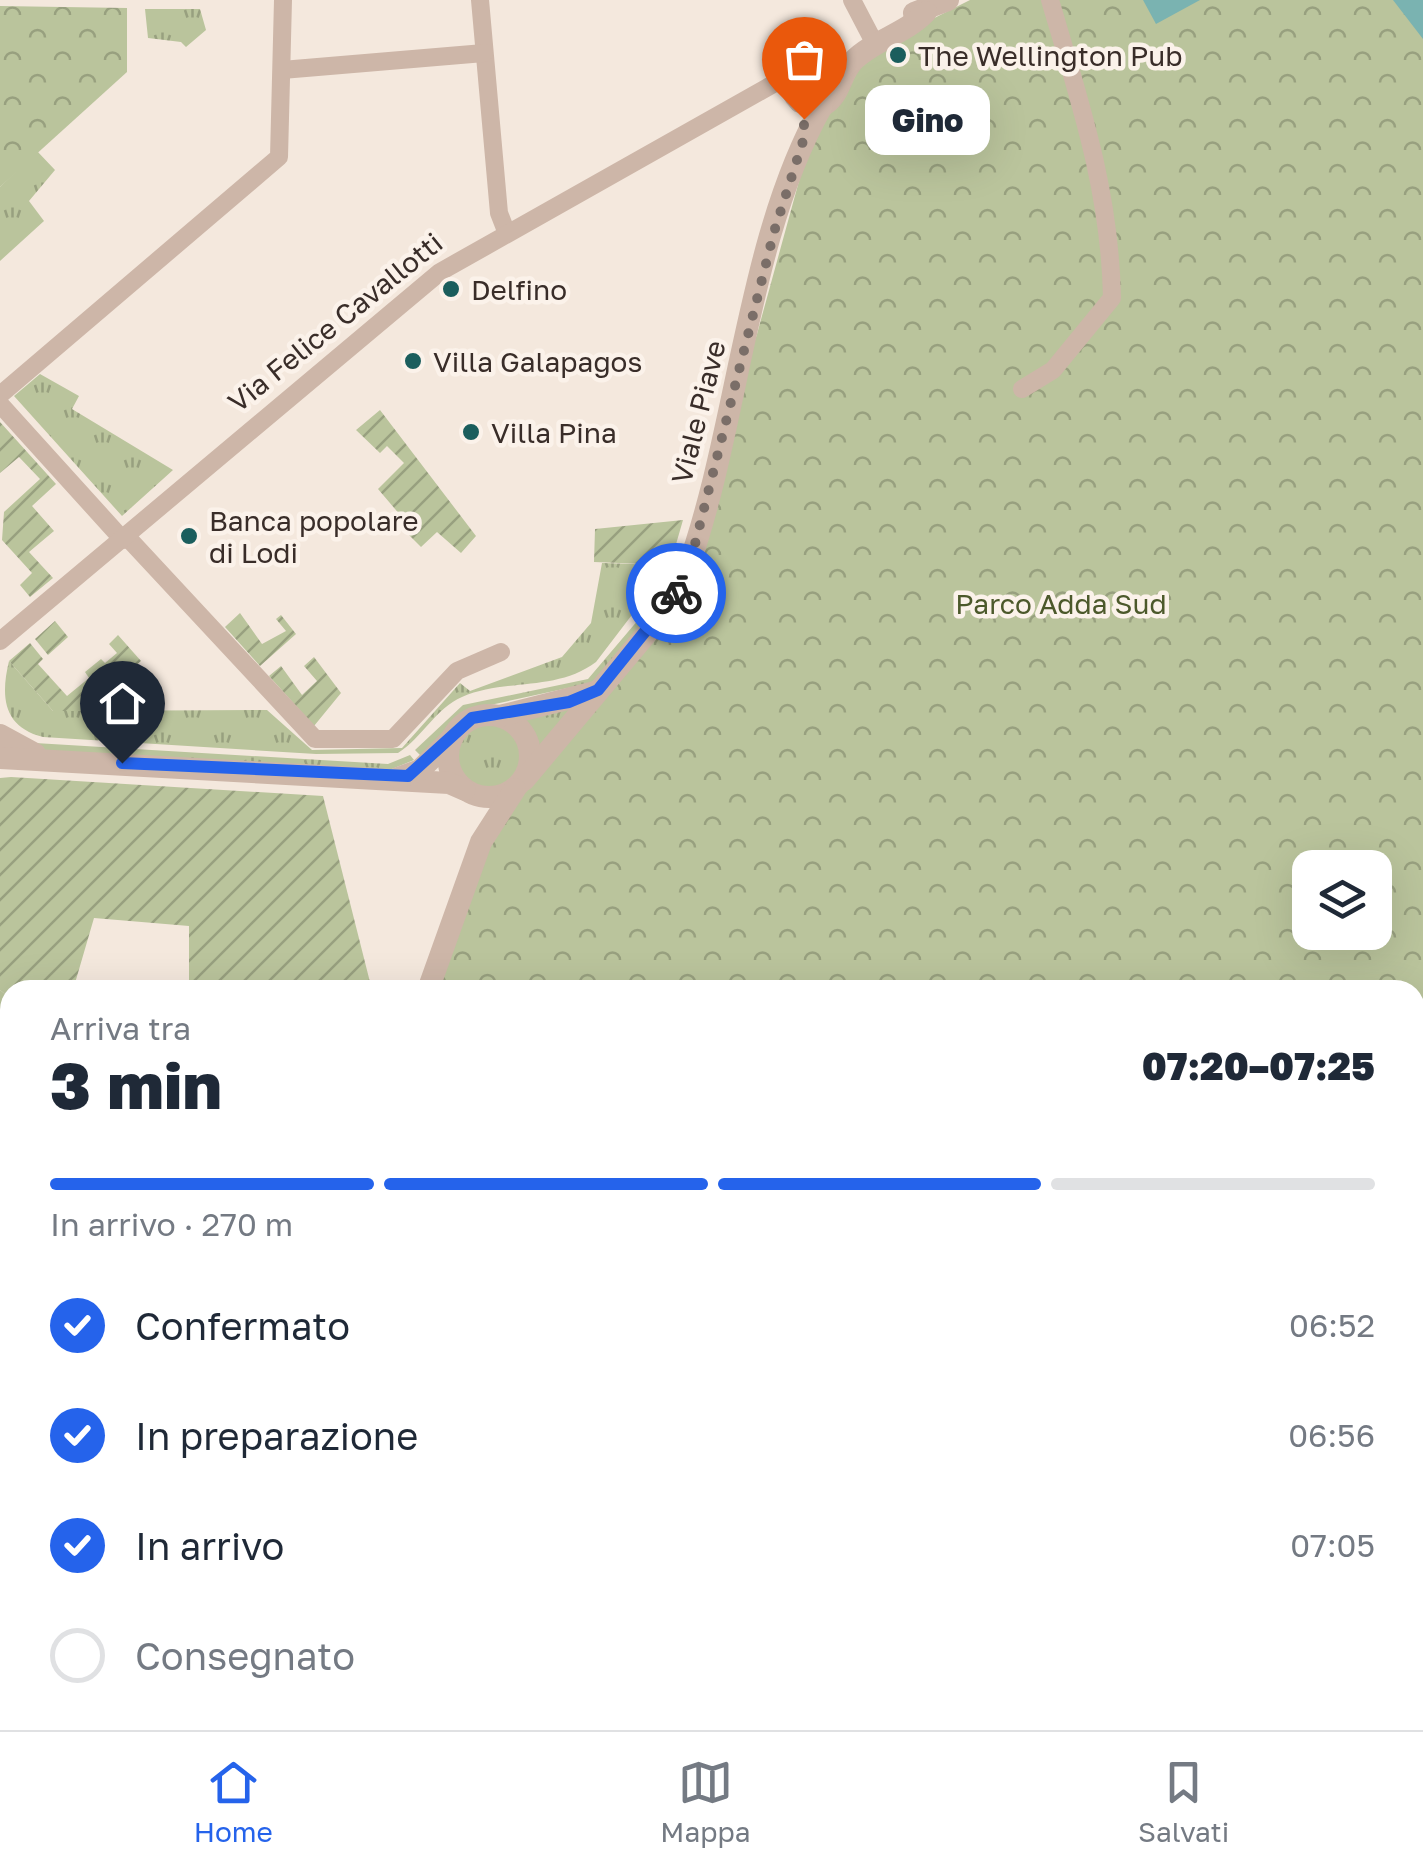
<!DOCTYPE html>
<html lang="it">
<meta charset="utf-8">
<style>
body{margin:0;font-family:"Golos Text",sans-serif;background:#f6f6f7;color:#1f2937;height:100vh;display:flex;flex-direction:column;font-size:38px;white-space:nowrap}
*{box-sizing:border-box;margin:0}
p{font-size:32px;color:#747a83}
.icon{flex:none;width:55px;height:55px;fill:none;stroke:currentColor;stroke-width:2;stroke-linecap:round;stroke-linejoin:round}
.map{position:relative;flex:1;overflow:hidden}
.details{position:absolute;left:0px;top:980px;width:1425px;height:750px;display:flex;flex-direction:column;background:#fff;border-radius:30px 30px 0 0;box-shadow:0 10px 40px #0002}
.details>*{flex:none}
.buttons{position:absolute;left:1292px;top:850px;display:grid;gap:20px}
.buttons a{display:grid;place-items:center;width:100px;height:100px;border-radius:20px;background:#fff;box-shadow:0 10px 40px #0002;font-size:50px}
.pin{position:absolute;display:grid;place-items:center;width:85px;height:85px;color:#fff;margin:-102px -42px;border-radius:50% 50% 50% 0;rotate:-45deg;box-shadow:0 0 10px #0007}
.pin .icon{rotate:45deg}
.courier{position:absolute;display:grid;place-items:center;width:100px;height:100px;margin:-50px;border:8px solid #2563eb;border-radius:50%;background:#fff;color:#222;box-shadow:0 2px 12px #0007}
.bubble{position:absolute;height:70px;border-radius:20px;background:#fff;box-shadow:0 10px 40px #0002;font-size:32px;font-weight:800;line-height:70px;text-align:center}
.summary em{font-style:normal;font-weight:800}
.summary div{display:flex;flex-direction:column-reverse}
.summary{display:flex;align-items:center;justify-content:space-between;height:170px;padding:0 50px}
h1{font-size:65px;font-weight:800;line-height:75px}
.bar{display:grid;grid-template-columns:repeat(4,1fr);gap:15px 10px;align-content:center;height:120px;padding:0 50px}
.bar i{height:12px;border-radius:8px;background:#e0e1e3}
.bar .active{background:#2563eb}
.bar p{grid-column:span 4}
ol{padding:0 50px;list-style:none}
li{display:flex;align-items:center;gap:30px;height:110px}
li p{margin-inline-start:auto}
li .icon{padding:10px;border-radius:50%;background:#2563eb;color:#fff;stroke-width:4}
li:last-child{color:#747a83}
li i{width:55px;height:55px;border:5px solid #e0e1e3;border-radius:50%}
.dock{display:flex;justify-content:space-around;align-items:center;height:140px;border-top:2px solid #e0e1e3;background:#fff;font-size:28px;color:#747a83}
.dock a{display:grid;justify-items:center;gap:5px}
.dock .active{color:#2563eb}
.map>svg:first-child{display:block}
</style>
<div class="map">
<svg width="1423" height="1730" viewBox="0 0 1423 1730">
<defs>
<pattern id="grass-tufts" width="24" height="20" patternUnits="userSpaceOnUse" patternTransform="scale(2.5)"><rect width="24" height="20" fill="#bac49c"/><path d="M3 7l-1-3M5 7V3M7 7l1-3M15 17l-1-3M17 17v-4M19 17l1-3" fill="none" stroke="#98a07f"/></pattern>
<pattern id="park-crowns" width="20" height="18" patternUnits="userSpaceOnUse" patternTransform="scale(2.5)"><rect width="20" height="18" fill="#bac49c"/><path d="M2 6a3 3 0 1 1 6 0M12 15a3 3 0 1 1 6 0" fill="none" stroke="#98a07f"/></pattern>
<pattern id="garden-furrows" width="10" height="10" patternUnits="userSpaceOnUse" patternTransform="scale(2.5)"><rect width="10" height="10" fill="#bac49c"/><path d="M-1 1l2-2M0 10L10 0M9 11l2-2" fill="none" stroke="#98a07f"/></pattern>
</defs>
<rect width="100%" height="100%" fill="#f4e8dd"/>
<g fill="url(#grass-tufts)">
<polygon points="145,9 200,9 206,30 186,47 181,42 148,38"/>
<polygon points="37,151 55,170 29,201 44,221 0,261 0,187"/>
<polygon points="40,374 79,396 72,409 173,470 122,516 14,396"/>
<path d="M602 563 670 565 596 662C556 692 506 678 462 697 436 708 422 738 398 753L316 754 43 737C4 727 0 698 9 661L53 711 267 710 312 750 402 748 460 683 470 691 562 657 591 623Z"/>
<polygon points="678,573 610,667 591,683 467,710 421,756 415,750 463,705 588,679"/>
<polygon points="582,700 536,759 530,735 513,717"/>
<circle cx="489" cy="756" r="34"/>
<polygon points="35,743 388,764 410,755 414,760 387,771 38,750"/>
<polygon points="0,990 10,998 10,1041 0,1041"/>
</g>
<g fill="url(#park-crowns)" fill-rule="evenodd">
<path d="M970 0H1423V1730H364V1720H1415V990H434L498 824 660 626 757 334 810 141 869 51ZM1310 868H1375V932H1310Z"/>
<polygon points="0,6 127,8 127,72 0,187"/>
<polygon points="0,1153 10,1153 10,1224 0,1244"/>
</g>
<g fill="url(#garden-furrows)">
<polygon points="380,410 476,536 461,553 437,532 421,547 404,530 412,521 405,513 401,516 378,489 404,463 387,446 380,453 356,430"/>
<polygon points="0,422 56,484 32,506 54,531 29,552 53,578 30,597 20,585 32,573 2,540 4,512 40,479 19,457 0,473"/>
<polygon points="683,520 670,565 594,562 595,529"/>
<polygon points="240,613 262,644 286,631 276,619 281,615 296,634 260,666 225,627"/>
<polygon points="55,621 68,637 48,655 35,639"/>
<polygon points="118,635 141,661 86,711 53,711 9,661 30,643 43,659 38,664 67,696 89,678 85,672 101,659 105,663 117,653 109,644"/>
<polygon points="314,657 341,693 314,726 269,676 281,666 302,695 317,681 304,666"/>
<polygon points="11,777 323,796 372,990 189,990 189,926 94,918 73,990 10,990 10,998 0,990 0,778"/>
</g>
<g fill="#7ab3b1">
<polygon points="1143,0 1200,0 1156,24"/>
<polygon points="1393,0 1423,0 1423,39"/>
</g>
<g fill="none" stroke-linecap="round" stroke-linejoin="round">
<polyline stroke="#7ab3b1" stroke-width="5" points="339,1730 340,1720"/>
<g stroke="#cdb6a8" stroke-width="18">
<polyline points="480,0 499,213 506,231"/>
<polyline points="852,0 876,46"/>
<polyline points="282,70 484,53"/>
<path d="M1022 389 1053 370 1112 298C1110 191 1080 102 1050 0"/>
<polyline points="0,395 279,157 283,0"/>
<polyline points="0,404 123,540"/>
<polyline points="127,537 315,739 393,739 457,671 501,652"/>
<polyline points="0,641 440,272 791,74"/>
<polyline points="0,1131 10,1131"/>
<polyline points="0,1432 10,1411"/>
</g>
<g stroke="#cdb6a8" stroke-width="22">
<polyline points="914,13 948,0"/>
<path d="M839 85 835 68 817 58 801 62C787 75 787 89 800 102L822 106C841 96 839 76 853 61 874 40 905 34 926 12"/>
<circle cx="489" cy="756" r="41"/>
<polyline points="500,716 595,692"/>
<polyline points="0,735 35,754"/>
<polyline points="0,758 449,783 465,790"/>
<polyline points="398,778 420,770 452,738"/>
<path d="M524 780 653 626 686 573C739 428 746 240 822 106"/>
<polyline points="428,990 481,842 515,789"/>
<polyline points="357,1730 357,1720"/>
</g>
</g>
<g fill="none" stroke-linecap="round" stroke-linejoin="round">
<polyline stroke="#7a6e68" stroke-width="10" stroke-dasharray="0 18" points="676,593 694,548 774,232 804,138 804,119"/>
<polyline stroke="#2563eb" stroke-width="12" points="122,763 408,776 472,718 569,702 598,690 676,593"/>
</g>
<g fill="#1b5e5d" stroke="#fbf2ea" stroke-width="4">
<circle cx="898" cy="55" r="10"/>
<circle cx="451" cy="289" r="10"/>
<circle cx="413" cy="361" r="10"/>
<circle cx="471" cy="432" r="10"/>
<circle cx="189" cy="536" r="10"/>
</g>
<g text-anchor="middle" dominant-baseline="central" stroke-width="9" stroke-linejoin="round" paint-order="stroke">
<g font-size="28" fill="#392d29" stroke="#fbf2ea" text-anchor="start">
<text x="918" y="55">The Wellington Pub</text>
<text x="471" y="289">Delfino</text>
<text x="433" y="361">Villa Galapagos</text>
<text x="491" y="432">Villa Pina</text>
<text x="209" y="520">Banca popolare<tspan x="209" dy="32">di Lodi</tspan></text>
</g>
<g font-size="28" fill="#392d29" stroke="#fbf2ea">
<text transform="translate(335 322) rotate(-39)">Via Felice Cavallotti</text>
<text transform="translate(698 412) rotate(-76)">Viale Piave</text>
</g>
<g font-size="28" fill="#4c592b" stroke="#fbf2ea">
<text x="1061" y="603">Parco Adda Sud</text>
</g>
</g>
</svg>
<div class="buttons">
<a><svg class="icon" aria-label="layers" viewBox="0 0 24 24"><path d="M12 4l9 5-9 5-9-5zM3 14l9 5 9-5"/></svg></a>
</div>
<div class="pin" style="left:804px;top:119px;background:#ea580c"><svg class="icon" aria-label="bag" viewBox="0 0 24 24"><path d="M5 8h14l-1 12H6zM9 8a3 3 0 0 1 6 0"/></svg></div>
<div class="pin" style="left:122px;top:763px;background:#1f2937"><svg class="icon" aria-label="home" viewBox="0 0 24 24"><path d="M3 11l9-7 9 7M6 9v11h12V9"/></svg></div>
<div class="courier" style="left:676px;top:593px"><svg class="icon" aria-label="bike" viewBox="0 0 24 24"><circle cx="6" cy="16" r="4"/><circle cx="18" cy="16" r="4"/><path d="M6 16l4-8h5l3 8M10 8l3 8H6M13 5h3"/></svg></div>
<div class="bubble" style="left:865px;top:85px;width:125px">Gino</div>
<section class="details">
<div class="summary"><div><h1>3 min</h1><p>Arriva tra</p></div><em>07:20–07:25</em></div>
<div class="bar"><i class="active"></i><i class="active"></i><i class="active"></i><i></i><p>In arrivo · 270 m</p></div>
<ol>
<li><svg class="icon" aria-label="check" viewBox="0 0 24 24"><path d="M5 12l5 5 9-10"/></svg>Confermato<p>06:52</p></li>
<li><svg class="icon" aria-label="check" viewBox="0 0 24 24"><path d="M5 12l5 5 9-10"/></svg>In preparazione<p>06:56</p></li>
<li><svg class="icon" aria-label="check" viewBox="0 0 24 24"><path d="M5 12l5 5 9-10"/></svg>In arrivo<p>07:05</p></li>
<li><i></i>Consegnato</li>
</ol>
</section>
</div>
<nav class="dock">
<a class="active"><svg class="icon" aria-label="home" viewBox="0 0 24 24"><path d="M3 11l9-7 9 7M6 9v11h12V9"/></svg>Home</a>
<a><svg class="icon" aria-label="map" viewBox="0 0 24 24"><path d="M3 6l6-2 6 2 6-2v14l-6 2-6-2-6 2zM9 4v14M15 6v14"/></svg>Mappa</a>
<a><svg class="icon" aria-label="saved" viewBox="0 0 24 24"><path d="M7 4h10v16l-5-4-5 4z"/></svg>Salvati</a>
</nav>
